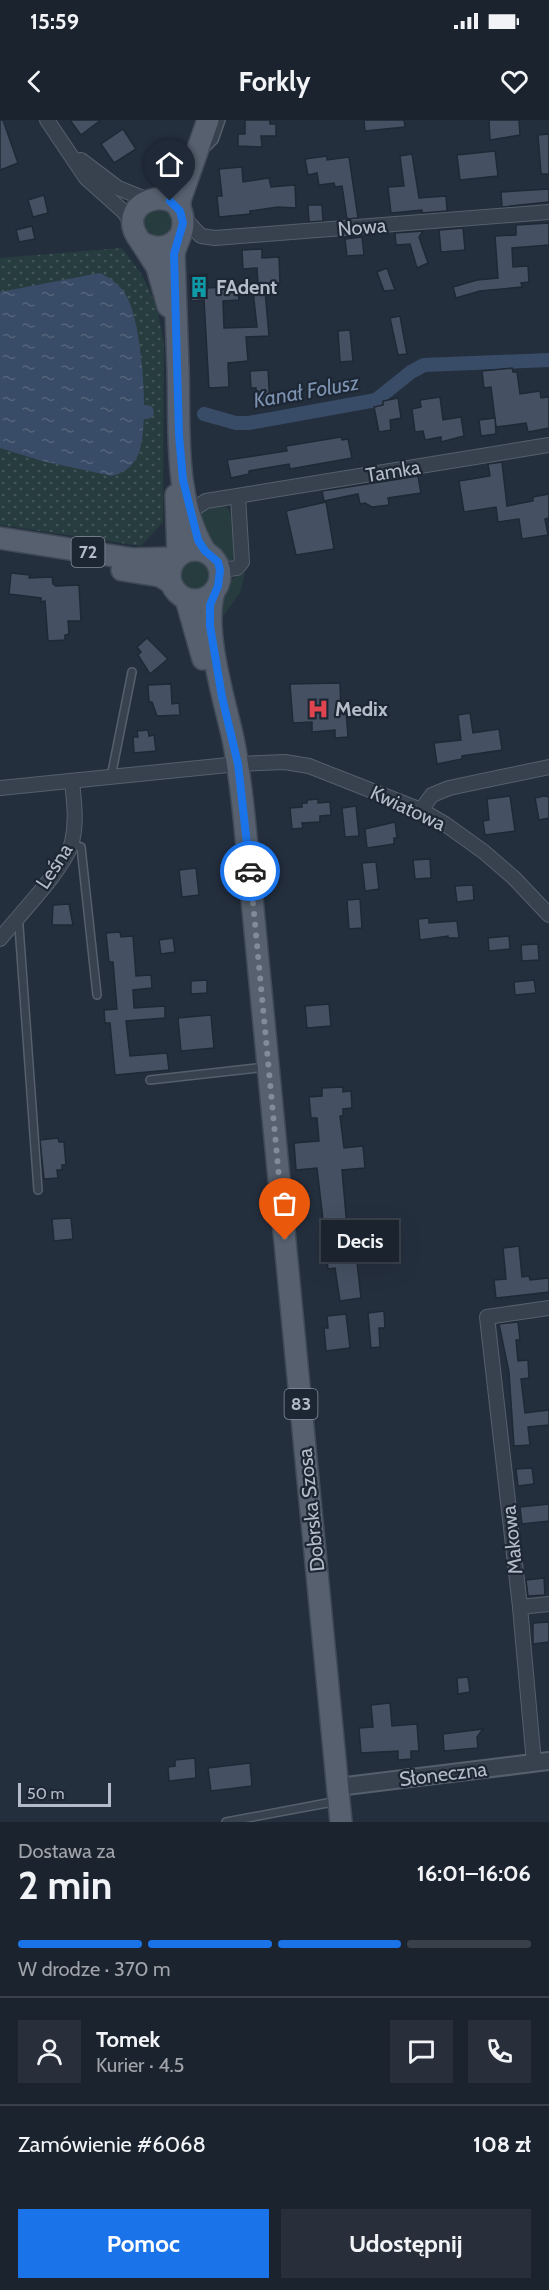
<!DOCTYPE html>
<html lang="pl">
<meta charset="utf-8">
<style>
body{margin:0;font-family:Cabin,sans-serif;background:#282f3a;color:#f1f3f6;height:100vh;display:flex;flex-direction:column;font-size:22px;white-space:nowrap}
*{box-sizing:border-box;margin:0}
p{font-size:20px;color:#a0a4aa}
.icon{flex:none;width:33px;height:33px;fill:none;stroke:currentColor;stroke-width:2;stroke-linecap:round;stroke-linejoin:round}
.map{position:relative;height:1702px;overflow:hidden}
.details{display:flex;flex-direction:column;background:#1b232e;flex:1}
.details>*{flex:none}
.scale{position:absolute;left:18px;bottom:15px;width:93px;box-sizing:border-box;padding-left:6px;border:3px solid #b4bcc9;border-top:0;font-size:16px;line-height:21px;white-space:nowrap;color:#b4bcc9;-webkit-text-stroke:4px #1d2633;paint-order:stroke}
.pin{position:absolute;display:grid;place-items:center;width:51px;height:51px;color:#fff;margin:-62px -26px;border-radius:50% 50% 50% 0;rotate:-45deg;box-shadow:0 0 6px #0007}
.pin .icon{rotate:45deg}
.courier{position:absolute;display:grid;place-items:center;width:60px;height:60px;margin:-30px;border:4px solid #1a73e8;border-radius:50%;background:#fff;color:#222;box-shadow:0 2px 8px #0007}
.bubble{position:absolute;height:42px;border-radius:0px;background:#1b232e;box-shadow:0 6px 24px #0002,0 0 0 2px #39404a;font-size:20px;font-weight:800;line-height:42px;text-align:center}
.head em{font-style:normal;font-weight:800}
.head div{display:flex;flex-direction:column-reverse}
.head{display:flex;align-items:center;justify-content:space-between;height:102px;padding:0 18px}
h1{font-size:39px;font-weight:800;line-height:45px}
.bar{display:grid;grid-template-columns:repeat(4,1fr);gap:9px 6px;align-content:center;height:72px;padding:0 18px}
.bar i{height:8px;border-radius:4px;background:#39404a}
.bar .current{background:#1a73e8}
.bar p{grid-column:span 4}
.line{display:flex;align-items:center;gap:15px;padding:0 18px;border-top:2px solid #39404a}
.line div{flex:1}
.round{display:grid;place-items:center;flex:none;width:63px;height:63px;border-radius:0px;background:#282f3a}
.cta{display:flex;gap:12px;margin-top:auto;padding:12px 18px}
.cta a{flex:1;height:69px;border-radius:0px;background:#1a73e8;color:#fff;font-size:24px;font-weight:800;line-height:69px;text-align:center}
.cta a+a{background:#282f3a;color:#f1f3f6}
.status{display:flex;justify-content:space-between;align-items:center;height:42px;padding:0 30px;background:#1b232e;direction:ltr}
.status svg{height:16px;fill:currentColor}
header{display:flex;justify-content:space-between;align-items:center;height:78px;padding:0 18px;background:#1b232e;font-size:27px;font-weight:800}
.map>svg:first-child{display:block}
</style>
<div class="status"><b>15:59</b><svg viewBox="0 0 49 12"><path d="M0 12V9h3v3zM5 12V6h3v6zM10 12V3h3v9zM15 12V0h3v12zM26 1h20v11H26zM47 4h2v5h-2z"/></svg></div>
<header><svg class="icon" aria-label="back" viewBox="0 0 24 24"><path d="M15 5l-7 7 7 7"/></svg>Forkly<svg class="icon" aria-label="heart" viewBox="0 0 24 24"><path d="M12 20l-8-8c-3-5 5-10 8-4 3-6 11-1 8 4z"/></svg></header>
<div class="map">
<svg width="549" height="1702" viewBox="0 0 549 1702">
<defs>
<pattern id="park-dots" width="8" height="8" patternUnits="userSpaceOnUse" patternTransform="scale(1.5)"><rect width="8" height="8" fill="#263c3f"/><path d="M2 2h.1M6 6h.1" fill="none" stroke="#435659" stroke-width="1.8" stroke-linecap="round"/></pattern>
<pattern id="water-ripples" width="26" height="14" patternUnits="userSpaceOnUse" patternTransform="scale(1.5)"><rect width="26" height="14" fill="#394c67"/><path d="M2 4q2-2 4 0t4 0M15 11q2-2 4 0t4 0" fill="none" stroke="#53647b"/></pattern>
</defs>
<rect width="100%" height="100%" fill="#242f3e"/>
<g fill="#263c3f">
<polygon points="163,87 172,94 175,105 169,116 149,118 141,99 146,90"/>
<path d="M222 383C236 391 234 421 236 436L230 442H226L216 428 205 421 199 388Z"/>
<circle cx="195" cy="454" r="17"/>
<polygon points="245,453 240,473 224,495 218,496 216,482 227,461"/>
</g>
<polygon fill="url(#park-dots)" points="122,128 142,155 156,185 164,223 163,402 141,426 0,405 0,138"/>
<path fill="url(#water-ripples)" d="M100 153C112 159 120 165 127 177 142 203 151 311 137 337 131 348 123 353 112 356L42 341 0 328V172Z"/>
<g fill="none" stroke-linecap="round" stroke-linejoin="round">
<g stroke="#394c67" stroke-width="14">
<polyline points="142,292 147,292"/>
<polyline points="204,294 236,303 249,303 376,280 411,252 424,245 549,240"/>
</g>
</g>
<g fill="#455162" stroke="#1f2835" stroke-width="1.5">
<polygon points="0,0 3,0 18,43 0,50"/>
<polygon points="70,0 101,0 81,15"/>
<polygon points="245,0 270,0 270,4 276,4 276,16 261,16 262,27 238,26 238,14 245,14"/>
<polygon points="364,0 404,0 405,7 365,11"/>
<polygon points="489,0 519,0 520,15 490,20"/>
<polygon points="123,9 136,29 114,43 101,24"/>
<polygon points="549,14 549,54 541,54 538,15"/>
<polygon points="495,31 498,56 460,60 457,35"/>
<polygon points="412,34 419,78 446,76 447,91 422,93 422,90 391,93 388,67 404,66 400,36"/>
<polygon points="327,36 327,40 349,37 358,98 347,99 342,66 335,67 334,63 319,65 317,53 308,55 305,39"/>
<polygon points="242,47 243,62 269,58 271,67 295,65 296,88 278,87 250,91 250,94 219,97 217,76 222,76 219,49"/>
<polygon points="549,69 549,82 502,87 501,72"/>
<polygon points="44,75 48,93 33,97 28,80"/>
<polygon points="308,85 322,85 323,101 309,102"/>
<polygon points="549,103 549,125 512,128 513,147 528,146 529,162 521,163 522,167 480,171 456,178 453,167 477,160 498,158 495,116 516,115 516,105"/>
<polygon points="32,106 35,119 19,122 16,110"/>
<polygon points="463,108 465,130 441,132 439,110"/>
<polygon points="423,111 419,117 428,143 417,148 410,124 396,125 395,113"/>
<polygon points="362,117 364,135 347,136 345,119"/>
<polygon points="262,129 262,138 279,137 280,163 258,164 257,148 243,149 242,130"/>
<polygon points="387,148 395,170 384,171 377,152"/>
<polygon points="207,154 208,168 238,166 239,180 223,181 224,208 257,207 253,171 265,171 269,216 246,217 248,241 228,243 229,267 209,268 204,180 191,181 190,155"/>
<polygon points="400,196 407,234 398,235 390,198"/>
<polygon points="350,210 353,241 340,242 338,211"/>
<polygon points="512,248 513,252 517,252 520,274 540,271 541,278 549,277 549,308 528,312 526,303 496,307 491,267 484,268 482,251"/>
<polygon points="268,250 270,285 257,286 256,268 251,268 250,251"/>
<polygon points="440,277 443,300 461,297 464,316 441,322 441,317 425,320 423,311 415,312 412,289 421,287 420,280"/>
<polygon points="398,278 401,298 390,300 391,310 379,312 374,287 383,285 383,281"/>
<polygon points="495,298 496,314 481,316 479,300"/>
<polygon points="341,317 342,320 348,319 352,338 290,349 289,344 249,351 249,354 231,358 227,340 287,331 286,326"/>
<polygon points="502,342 507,386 533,381 533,377 549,374 549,398 545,399 548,415 522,419 519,399 498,402 496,387 464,392 459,361 490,356 488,344"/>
<polygon points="418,356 421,373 388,378 389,385 372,387 365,383 360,384 358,374 324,381 322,371"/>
<polygon points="326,382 334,429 296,435 286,391"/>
<polygon points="11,453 30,455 29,458 52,457 53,464 56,466 79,465 81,501 68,501 69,514 65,515 65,520 48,521 45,481 41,482 41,478 9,474"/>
<polygon points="147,518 168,539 150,554 138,535 141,532 137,527"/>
<polygon points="340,563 341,592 346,591 348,617 335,618 335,610 312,612 312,602 293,603 290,564"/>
<polygon points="171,564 172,584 179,583 180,595 157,596 152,582 149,582 148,565"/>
<polygon points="470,593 473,613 499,609 502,630 462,636 462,639 437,644 434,623 461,620 458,595"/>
<polygon points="148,610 149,616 154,615 156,631 134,633 133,617 138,617 137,611"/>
<polygon points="510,676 515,711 485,715 483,701 489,700 487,679"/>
<polygon points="544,676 549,677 549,698 539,700 535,678"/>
<polygon points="318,679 318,683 330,682 331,695 320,696 320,702 302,703 303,708 292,709 290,688 302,687 302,683 307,683 307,680"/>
<polygon points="356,686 359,716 345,717 342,688"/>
<polygon points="395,702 397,718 394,718 394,724 367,728 365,709"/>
<polygon points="430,739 431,758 415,759 413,740"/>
<polygon points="376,742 379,769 365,771 362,743"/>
<polygon points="196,748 199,775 182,777 179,750"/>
<polygon points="473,765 474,780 457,782 455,766"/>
<polygon points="360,779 362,808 349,809 347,780"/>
<polygon points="69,784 73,805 52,805 53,785"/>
<polygon points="429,798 429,803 457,801 459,818 448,818 448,816 420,820 418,799"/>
<polygon points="120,812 121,817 133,816 136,856 151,855 152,868 133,870 134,888 165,886 165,898 126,901 130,936 167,933 169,950 115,955 110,903 105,903 104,890 117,889 113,842 109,842 106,813"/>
<polygon points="509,816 510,829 489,831 488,818"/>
<polygon points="173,818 175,832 161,834 159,820"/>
<polygon points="538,824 539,840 522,841 521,825"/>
<polygon points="207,860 207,873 191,874 191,861"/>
<polygon points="534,860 536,873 515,875 514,862"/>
<polygon points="329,884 331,906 307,908 305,886"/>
<polygon points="211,895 214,928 181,931 178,898"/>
<polygon points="343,967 343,972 351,971 352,988 343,989 343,996 340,996 344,1028 363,1026 365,1048 342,1050 347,1107 353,1106 361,1178 340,1181 335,1148 328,1149 326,1128 321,1128 320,1118 325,1117 317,1048 296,1050 294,1023 319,1021 317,998 311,998 309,977 322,976 322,968"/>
<polygon points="58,1018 59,1022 64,1022 66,1045 62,1045 62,1050 57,1050 58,1058 44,1059 40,1020"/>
<polygon points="71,1098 73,1119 54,1121 52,1099"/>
<polygon points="519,1126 522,1157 529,1156 530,1160 549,1158 549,1172 496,1178 494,1160 506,1159 503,1128"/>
<polygon points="384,1191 385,1208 379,1208 380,1227 371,1228 368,1193"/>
<polygon points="346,1194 350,1228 326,1231 324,1208 328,1208 327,1196"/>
<polygon points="518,1202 520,1220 516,1220 518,1241 528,1240 529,1258 521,1259 525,1293 549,1290 549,1305 528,1307 530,1325 514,1326 509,1252 499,1204"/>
<polygon points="532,1348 534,1364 518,1366 516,1349"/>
<polygon points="549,1384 549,1401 522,1404 520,1387"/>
<polygon points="544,1458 545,1475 528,1476 526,1460"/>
<polygon points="549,1502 549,1522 533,1524 533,1503"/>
<polygon points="468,1557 470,1572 458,1574 457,1558"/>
<polygon points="390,1583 392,1606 417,1604 419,1631 411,1631 411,1639 398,1640 398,1631 361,1633 359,1608 373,1607 371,1585"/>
<polygon points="483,1609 477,1617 478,1628 444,1631 443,1614"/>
<polygon points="195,1638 196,1658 169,1661 168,1647 175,1646 175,1640"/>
<polygon points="250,1643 252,1666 211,1671 208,1648"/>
</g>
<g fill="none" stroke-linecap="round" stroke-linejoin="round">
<defs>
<g id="service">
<polyline points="204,30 214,20 221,0"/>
<polyline points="111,657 132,552"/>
<polyline points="72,724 81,727 97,875"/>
<polyline points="15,799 19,806 38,1070"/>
<polyline points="150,960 266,947"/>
<polyline points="226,1702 338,1681"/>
</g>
<g id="minor">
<polyline points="47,0 86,58 124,92 133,106"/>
<polyline points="81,40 118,68 148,80"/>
<polyline points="183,97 201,116 215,118 549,92"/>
<polyline points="191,397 194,389 206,381 549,325"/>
<polyline points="220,450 237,448 242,442 238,377"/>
<polyline points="0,668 238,644 285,642 309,646 421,690 445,704 484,732 514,758 549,795"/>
<polyline points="421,690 432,675 449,668 549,647"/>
<path d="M0 819C18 796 66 747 72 722 77 701 74 682 72 661"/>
<polyline points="520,1487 549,1484"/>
<polyline points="534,1643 520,1487 487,1197 549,1188"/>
</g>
<polyline id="tertiary" points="338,1667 549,1641"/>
<g id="primary">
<polyline points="180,91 180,80 208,0"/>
<path d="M179 117C168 129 156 130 141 122 108 80 183 60 183 102 184 113 176 123 174 134 175 172 177 210 178 248 180 307 173 379 205 431"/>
<polyline points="141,122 157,147 168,186"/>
<polyline points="176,375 178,436"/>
<polyline points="0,418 133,439 176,438"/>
<circle cx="195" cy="455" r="25"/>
<polyline points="122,450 160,456 171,463"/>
<path d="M214 472C203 508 223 576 232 614 238 641 241 668 244 696L341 1702"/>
<polyline points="186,479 203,539"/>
</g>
</defs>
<use href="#service" stroke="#565f6c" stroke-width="10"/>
<use href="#minor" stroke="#565f6c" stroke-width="16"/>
<use href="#tertiary" stroke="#565f6c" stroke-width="20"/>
<use href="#primary" stroke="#414a57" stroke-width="24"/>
<use href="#service" stroke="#38414e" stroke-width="7"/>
<use href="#minor" stroke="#38414e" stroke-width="14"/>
<use href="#tertiary" stroke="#38414e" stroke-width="16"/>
<use href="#primary" stroke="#56606e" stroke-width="21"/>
</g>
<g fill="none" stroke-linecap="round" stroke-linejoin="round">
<polyline stroke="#828b98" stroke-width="6" stroke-dasharray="0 10.8" points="250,751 285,1120"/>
<polyline stroke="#1a73e8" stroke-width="8" points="170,81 180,91 183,103 174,134 179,315 183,360 198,420 205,431 218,442 220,450 218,466 210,485 210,506 222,577 238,644 250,751"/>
</g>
<defs>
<symbol id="building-bare" viewBox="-9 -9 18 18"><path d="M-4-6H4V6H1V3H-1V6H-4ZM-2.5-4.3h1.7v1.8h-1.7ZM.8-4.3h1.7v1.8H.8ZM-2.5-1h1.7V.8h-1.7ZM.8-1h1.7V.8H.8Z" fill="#0f9aa8" stroke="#1d2633" stroke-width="2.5" paint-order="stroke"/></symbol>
<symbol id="hospital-bare" viewBox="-9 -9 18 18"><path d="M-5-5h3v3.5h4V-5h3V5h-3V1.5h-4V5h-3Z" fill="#e0444e" stroke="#1d2633" stroke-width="2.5" paint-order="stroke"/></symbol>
</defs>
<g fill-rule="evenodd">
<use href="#building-bare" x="184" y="152" width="30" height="30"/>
<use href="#hospital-bare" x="303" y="574" width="30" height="30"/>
</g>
<g text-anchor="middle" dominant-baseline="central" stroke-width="4.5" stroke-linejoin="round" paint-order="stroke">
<g fill="#1d2633" stroke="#878f9c" stroke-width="1.5">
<rect x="71.5" y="417" width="33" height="30" rx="4.5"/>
<rect x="284.5" y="1269" width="33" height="30" rx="4.5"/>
</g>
<g font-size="18" font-weight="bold" fill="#b4bcc9">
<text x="88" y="432">72</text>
<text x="301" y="1284">83</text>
</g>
<g font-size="20" fill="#b4bcc9" stroke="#1d2633">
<text transform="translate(362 107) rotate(-5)">Nowa</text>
<text transform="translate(393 351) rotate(-9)">Tamka</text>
<text transform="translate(408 688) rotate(25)">Kwiatowa</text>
<text transform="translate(54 746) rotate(-57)">Leśna</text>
<text transform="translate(311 1390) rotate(-96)">Dobrska Szosa</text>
<text transform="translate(512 1420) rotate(-96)">Makowa</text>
<text transform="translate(443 1654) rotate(-7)">Słoneczna</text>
</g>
<g font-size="20" font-weight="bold" fill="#b4bcc9" stroke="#1d2633" text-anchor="start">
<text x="216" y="167">FAdent</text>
<text x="335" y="589">Medix</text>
</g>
<g font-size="21" font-style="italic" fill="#7c92b1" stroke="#1d2633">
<text transform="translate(306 271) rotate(-10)">Kanał Folusz</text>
</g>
</g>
</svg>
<div class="scale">50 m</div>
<div class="pin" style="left:285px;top:1120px;background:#ea580c"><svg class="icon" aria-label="bag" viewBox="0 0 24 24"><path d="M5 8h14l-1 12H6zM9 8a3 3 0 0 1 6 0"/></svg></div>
<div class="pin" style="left:170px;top:81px;background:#1f2937"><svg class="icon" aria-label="home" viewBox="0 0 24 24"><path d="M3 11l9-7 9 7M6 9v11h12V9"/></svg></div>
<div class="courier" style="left:250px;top:751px"><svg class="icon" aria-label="car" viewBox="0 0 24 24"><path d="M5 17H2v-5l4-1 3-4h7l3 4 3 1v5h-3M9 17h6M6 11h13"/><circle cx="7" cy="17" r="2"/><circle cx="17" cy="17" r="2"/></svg></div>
<div class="bubble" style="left:321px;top:1100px;width:78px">Decis</div>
</div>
<section class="details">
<div class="head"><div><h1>2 min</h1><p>Dostawa za</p></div><em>16:01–16:06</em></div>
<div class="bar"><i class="current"></i><i class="current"></i><i class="current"></i><i></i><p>W drodze · 370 m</p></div>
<div class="line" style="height:108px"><a class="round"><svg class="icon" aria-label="person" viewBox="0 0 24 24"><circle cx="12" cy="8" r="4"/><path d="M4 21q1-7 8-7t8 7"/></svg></a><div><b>Tomek</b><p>Kurier · 4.5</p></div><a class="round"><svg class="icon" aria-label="chat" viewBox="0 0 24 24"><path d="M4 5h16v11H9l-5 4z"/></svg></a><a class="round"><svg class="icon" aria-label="phone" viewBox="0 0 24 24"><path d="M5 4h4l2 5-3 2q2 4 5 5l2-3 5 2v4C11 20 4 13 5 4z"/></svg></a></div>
<div class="line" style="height:78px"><div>Zamówienie #6068</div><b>108 zł</b></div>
<div class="cta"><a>Pomoc</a><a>Udostępnij</a></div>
</section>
